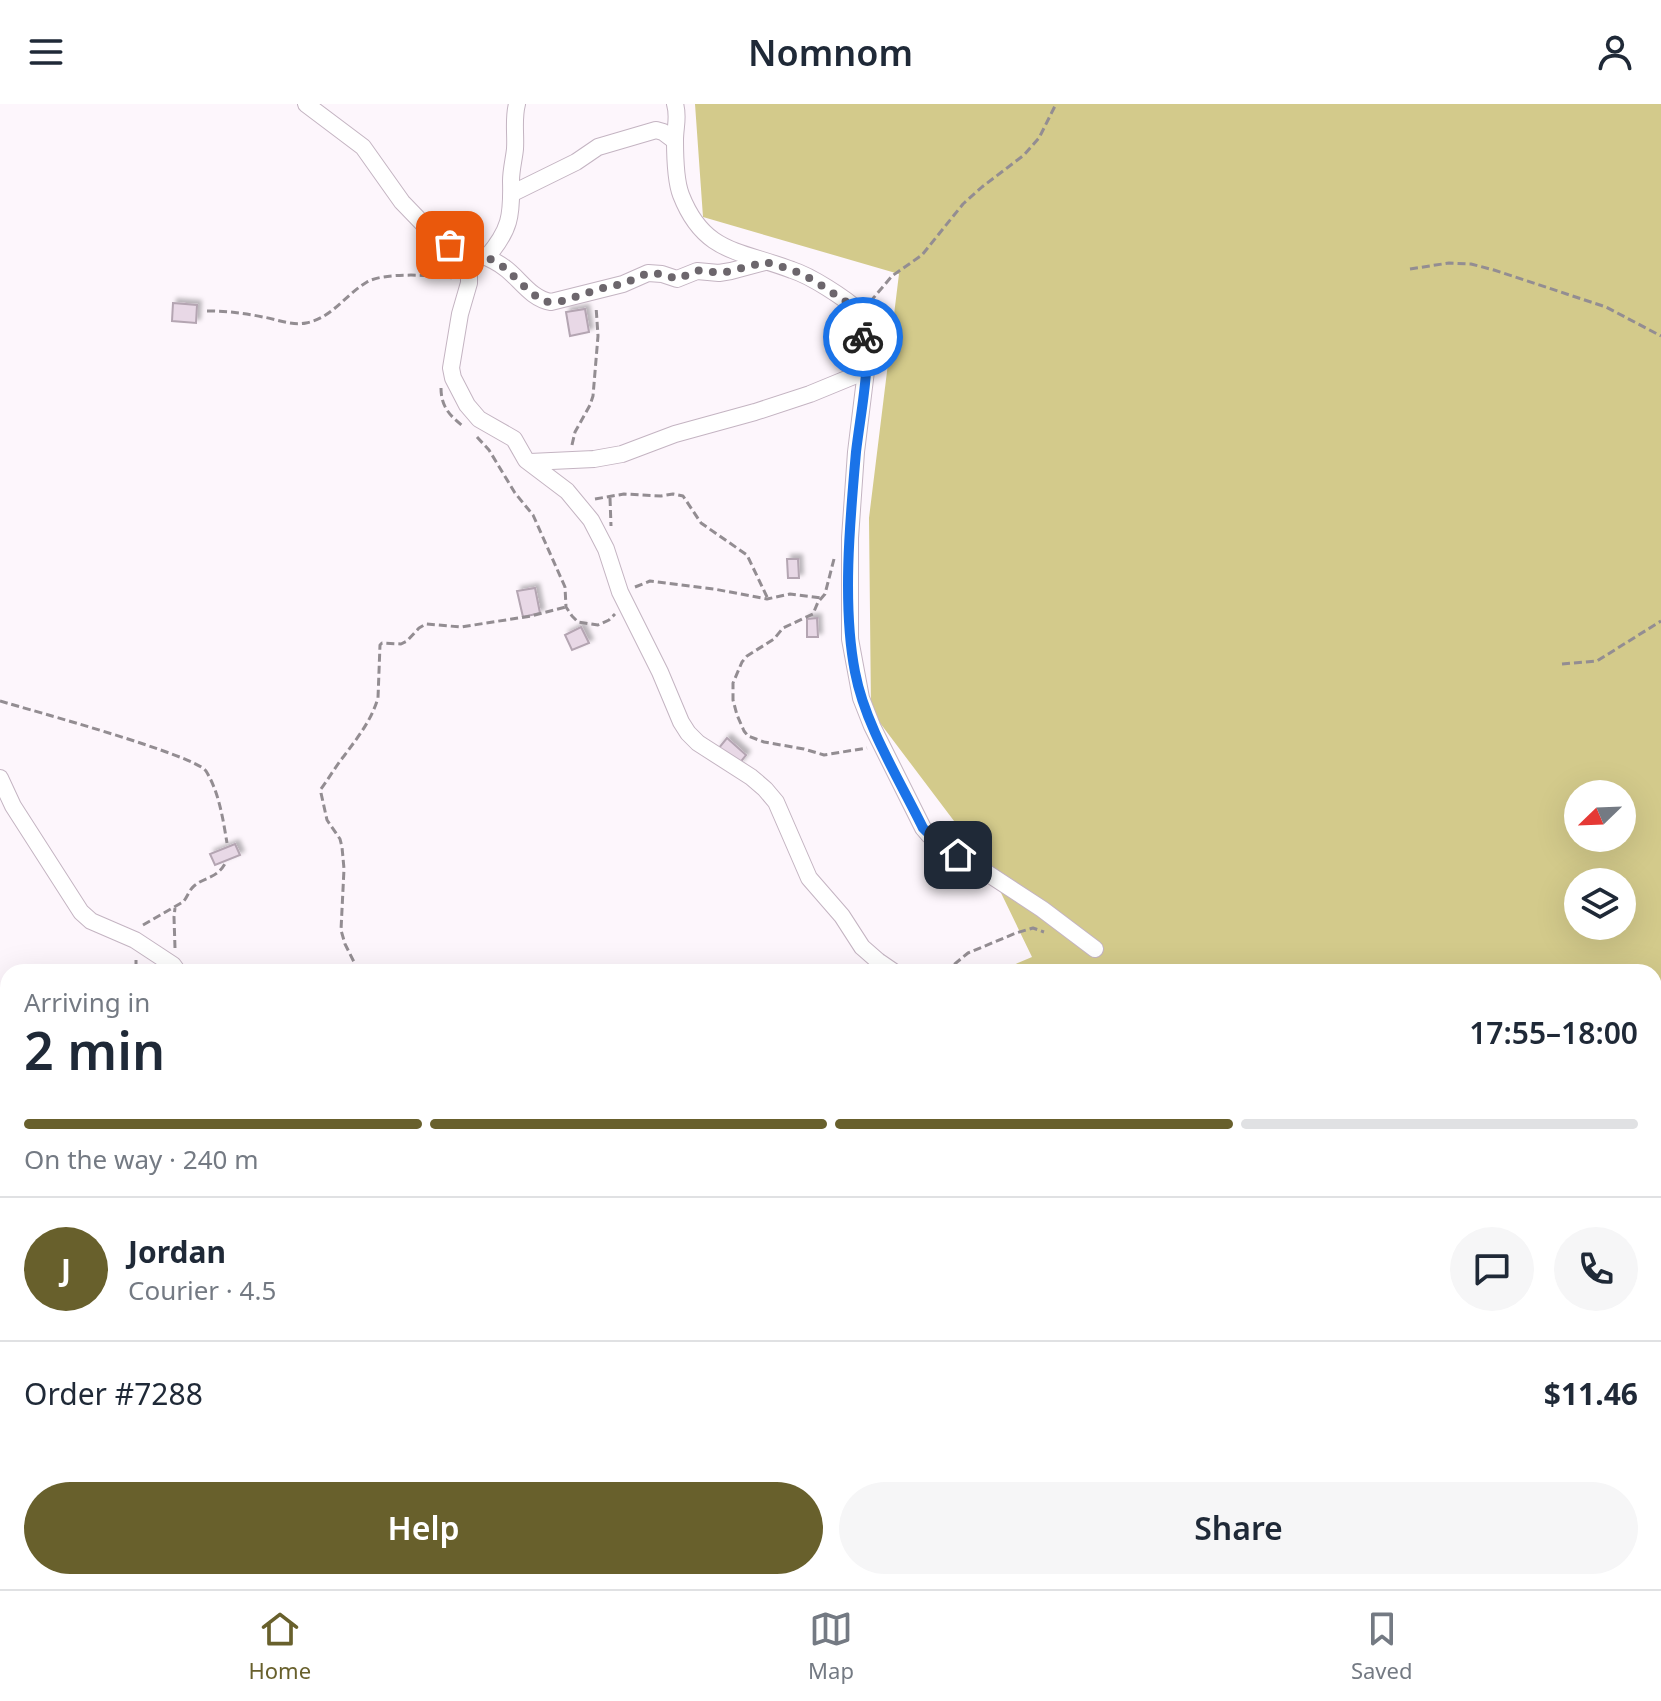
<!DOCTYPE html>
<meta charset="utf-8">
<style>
body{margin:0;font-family:"Noto Sans",sans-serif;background:#f6f6f7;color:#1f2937;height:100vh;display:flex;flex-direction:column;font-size:30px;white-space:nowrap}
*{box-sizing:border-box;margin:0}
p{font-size:26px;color:#747a83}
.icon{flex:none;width:44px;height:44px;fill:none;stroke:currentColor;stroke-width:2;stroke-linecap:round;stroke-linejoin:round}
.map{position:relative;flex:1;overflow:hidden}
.details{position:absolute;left:0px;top:860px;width:1662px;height:626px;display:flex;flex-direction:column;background:#fff;border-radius:24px 24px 0 0;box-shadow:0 8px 32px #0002}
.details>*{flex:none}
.needle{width:52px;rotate:247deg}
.fabs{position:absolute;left:1564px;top:676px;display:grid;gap:16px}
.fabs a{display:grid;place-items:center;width:72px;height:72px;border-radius:50%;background:#fff;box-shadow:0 8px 32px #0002;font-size:40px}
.pin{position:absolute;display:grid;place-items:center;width:68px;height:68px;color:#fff;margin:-34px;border-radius:16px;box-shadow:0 4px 12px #0006}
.courier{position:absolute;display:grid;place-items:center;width:80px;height:80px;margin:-40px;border:6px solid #1a73e8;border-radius:50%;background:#fff;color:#222;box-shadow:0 2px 10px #0007}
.overview em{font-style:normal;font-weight:600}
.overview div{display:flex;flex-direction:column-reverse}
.overview{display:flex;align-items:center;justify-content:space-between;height:136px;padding:0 24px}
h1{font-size:52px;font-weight:600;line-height:60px}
.bar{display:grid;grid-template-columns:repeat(4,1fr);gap:12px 8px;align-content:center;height:96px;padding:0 24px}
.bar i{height:10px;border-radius:6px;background:#e0e1e3}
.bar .active{background:#68602c}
.bar p{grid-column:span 4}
.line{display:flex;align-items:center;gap:20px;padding:0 24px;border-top:2px solid #e0e1e3}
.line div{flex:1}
.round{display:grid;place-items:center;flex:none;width:84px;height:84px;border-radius:42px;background:#f6f6f7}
.cta{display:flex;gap:16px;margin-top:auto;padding:16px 24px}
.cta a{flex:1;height:92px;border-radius:48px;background:#68602c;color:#fff;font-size:32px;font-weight:600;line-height:92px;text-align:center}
.cta a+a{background:#f6f6f7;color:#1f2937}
header{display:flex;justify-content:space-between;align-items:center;height:104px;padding:0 24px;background:#fff;font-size:36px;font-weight:600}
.menu{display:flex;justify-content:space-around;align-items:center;height:112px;border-top:2px solid #e0e1e3;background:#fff;font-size:22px;color:#747a83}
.menu a{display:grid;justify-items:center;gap:4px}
.menu .active{color:#68602c}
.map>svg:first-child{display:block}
</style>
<header><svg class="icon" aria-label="menu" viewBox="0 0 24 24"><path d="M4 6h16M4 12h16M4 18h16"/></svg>Nomnom<svg class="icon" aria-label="person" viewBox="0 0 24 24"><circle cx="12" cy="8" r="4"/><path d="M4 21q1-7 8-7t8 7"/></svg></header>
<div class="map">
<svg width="1661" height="1485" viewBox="0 0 1661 1485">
<defs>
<filter id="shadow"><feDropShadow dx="4" dy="-4" stdDeviation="2" flood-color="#0004"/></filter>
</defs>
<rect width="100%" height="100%" fill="#fdf6fc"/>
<path fill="#d3ca8b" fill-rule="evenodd" d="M695 0H1661V1485H1281L1275 1478H1654V868H997L1032 853 988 762 871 607 869 414 899 170 703 113ZM1578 690H1622V734H1578ZM1578 778H1622V822H1578Z"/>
<g fill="#e8d8e6" stroke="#b4a5b2" stroke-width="2" filter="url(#shadow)">
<polygon points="173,199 197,201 196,219 172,217"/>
<polygon points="585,205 589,228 570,232 566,208"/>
<polygon points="787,455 798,455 799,474 788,474"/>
<polygon points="535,484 540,509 523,513 517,487"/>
<polygon points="817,514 818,533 807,533 807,515"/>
<polygon points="581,523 589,539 572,546 565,531"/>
<polygon points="727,634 746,651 738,661 718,645"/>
<polygon points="235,740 240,751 215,761 210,750"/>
</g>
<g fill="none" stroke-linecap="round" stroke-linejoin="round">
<defs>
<g id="street">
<polyline points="306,0 363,43 402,98 429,126 450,141 466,158 469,165 469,179 460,210 451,264 453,274 467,301 479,315 514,335 526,356 567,387 591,416 606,445 620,488 660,568 681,618 688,629 698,639 751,673 765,685 776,698 809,774 842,812 862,843 878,857 894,868"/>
<path d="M675 0C679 13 675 23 675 36 675 51 676 78 681 91 704 150 740 146 792 166 811 172 845 194 859 207L866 267 856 348 850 434V535L861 594 872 622 923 724 929 731 1042 805 1095 845"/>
<polyline points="513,89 576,58 598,43 656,26 663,28 675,37"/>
<path d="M451 141C470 147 489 152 505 164 520 175 531 195 551 198L623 180 648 169 662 170 677 175 697 167 719 169 731 167 765 158"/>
<path d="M487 153C510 126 512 112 511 77 511 66 514 55 515 45 516 30 513 15 517 0"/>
<polyline points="530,358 594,355 622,350 675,330 755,308 810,290 866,267"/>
<polyline points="0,674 13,702 81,808 91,817 135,836 173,861 178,868"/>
<polyline points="1654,1305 1661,1305"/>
<polyline points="0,1426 8,1424"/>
<polyline points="1577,1478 1577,1485"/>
<polyline points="59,1485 59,1478"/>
</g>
</defs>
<use href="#street" stroke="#c4b4c2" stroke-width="18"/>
<g stroke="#938d92" stroke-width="3" stroke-dasharray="8 4" stroke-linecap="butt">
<polyline points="1410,165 1449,159 1471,160 1494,166 1606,203 1661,232"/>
<polyline points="870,198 892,172 922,151 963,100 982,83 1024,51 1039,34 1056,0"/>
<path d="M207 207C226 207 244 209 263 213 276 215 292 222 306 219 332 214 345 191 367 178 384 168 433 171 453 174"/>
<path d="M441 284C441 303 450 312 464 323"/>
<polyline points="477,333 489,346 515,389 533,411 565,483 566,503 572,512 578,518 598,521 609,516 615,510"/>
<polyline points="572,341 575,328 590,301 593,292 598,232 596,202"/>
<polyline points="610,394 611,422"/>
<polyline points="595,395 624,390 661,392 673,390 683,392 701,419 747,451 768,495"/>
<polyline points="834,455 825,490 818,498 813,510 783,524 774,535 747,552 742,558 733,579 733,596 737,611 744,627 748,632 764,638 804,645 824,651 867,644"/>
<polyline points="635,483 650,477 714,485 767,495 790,490 821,494"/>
<polyline points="1562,560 1597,557 1661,517"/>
<path d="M0 597C30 606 195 651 206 667 219 688 223 715 227 739"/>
<path d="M143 821 183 798C187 794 189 786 194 782 206 772 217 775 226 758"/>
<polyline points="175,844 174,813 175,804"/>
<polyline points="136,856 136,868"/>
<path d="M359 868 345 840 341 826 344 765 342 743 340 735 327 716 321 689V685C329 674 336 662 344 652 358 633 371 617 378 594L380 541 382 539 401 540 407 537 419 524 426 520 461 523 531 512 566 503"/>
<polyline points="945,868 968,849 1016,829 1033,824 1044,828"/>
<polyline points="0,900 8,916"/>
<polyline points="0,999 8,990"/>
<polyline points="0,1031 3,1035 8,1051"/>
<polyline points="0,1155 8,1142"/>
<polyline points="0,1176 8,1172"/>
<polyline points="1654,1193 1661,1193"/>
<polyline points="1299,1478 1300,1478"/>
<polyline points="475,1485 482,1478"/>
</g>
<use href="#street" stroke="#fff" stroke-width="16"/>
</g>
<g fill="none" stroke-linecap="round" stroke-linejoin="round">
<polyline stroke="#6c666c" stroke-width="8" stroke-dasharray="0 14.4" points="450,141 487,153 505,164 530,188 545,198 562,197 606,183 623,180 648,169 662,170 677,175 700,166 719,169 731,167 765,158 793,166 813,176 857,205 860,211 863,233"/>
<path stroke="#1a73e8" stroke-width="10" d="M863 233C864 245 866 257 866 269 864 296 859 322 856 348 850 416 842 501 855 568 865 621 899 675 923 724L935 736 958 751"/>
</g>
</svg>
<div class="fabs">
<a><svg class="needle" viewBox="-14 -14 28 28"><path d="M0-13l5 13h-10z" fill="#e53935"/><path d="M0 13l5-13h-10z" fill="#747a83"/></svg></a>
<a><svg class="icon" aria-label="layers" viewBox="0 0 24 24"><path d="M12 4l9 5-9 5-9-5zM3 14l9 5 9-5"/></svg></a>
</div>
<div class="pin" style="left:450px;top:141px;background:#ea580c"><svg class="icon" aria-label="bag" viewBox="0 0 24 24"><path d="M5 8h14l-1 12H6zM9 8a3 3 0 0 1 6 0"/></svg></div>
<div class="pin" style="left:958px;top:751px;background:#1f2937"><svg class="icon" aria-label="home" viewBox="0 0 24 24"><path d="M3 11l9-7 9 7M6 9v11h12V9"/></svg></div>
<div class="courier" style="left:863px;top:233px"><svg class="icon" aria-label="bike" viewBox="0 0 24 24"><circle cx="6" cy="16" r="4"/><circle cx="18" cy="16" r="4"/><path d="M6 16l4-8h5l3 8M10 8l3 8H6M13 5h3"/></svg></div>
<section class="details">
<div class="overview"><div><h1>2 min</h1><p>Arriving in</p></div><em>17:55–18:00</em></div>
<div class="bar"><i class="active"></i><i class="active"></i><i class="active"></i><i></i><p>On the way · 240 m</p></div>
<div class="line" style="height:144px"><b class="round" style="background:#68602c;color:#fff">J</b><div><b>Jordan</b><p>Courier · 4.5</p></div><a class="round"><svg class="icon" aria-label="chat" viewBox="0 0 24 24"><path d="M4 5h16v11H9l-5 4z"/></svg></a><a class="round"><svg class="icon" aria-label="phone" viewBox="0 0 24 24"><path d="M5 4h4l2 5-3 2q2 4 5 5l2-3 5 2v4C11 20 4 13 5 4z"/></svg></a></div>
<div class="line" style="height:104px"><div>Order #7288</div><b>$11.46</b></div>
<div class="cta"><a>Help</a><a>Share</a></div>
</section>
</div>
<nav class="menu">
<a class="active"><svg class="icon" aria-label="home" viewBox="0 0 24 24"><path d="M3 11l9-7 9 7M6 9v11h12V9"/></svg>Home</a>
<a><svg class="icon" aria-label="map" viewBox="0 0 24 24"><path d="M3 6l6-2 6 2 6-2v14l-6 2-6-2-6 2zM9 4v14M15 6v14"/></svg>Map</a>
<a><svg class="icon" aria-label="saved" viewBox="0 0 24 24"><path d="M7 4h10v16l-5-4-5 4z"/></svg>Saved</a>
</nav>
